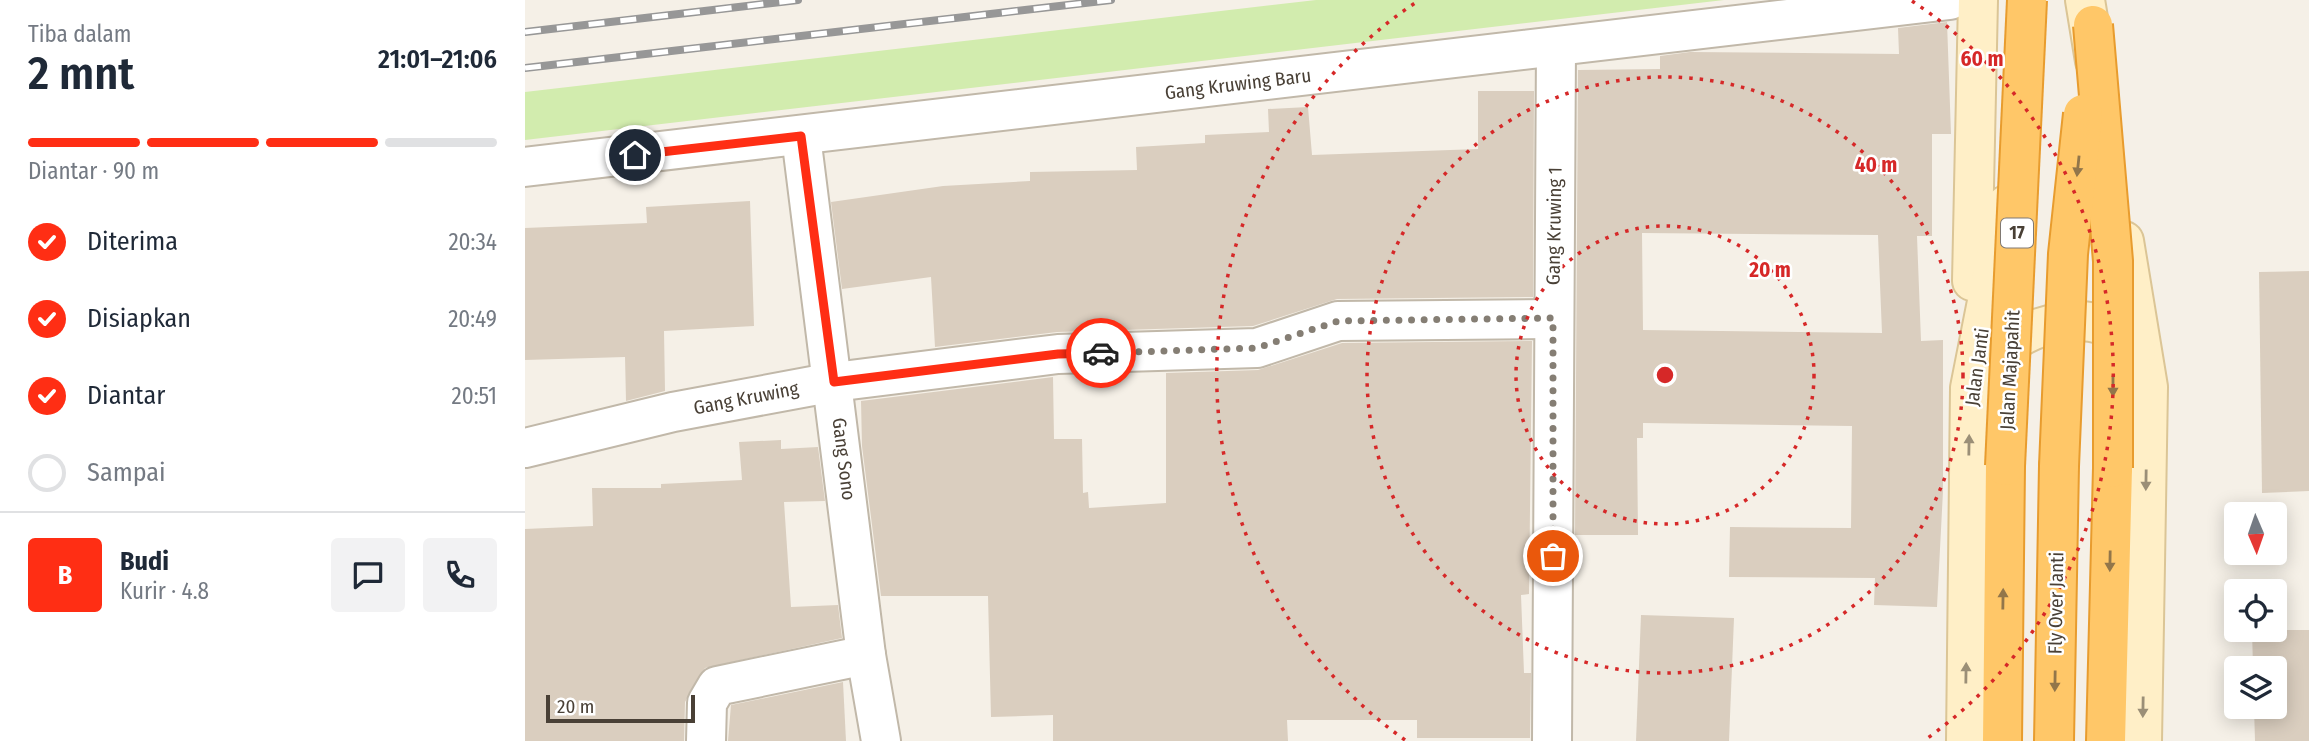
<!DOCTYPE html>
<html lang="id">
<meta charset="utf-8">
<style>
body{margin:0;font-family:"Fira Sans Condensed",sans-serif;background:#f2f2f3;color:#1f2937;height:100vh;display:flex;flex-direction:column;font-size:26px;white-space:nowrap}
*{box-sizing:border-box;margin:0}
p{font-size:23px;color:#747a83}
.icon{flex:none;width:38px;height:38px;fill:none;stroke:currentColor;stroke-width:2;stroke-linecap:round;stroke-linejoin:round}
.map{position:relative;flex:1;overflow:hidden}
.sheet{display:flex;flex-direction:column;background:#fff;width:525px}
.sheet>*{flex:none}
.needle{width:46px;rotate:178deg}
.controls{position:absolute;left:1699px;top:502px;display:grid;gap:14px}
.controls a{display:grid;place-items:center;width:63px;height:63px;border-radius:7px;background:#fff;box-shadow:0 4px 18px #0003;font-size:35px}
.scale{position:absolute;left:21px;bottom:18px;width:149px;box-sizing:border-box;padding-left:7px;border:4px solid #494036;border-top:0;font-size:19px;line-height:24px;white-space:nowrap;color:#494036;-webkit-text-stroke:5px #fff;paint-order:stroke}
.pin{position:absolute;display:grid;place-items:center;width:60px;height:60px;color:#fff;margin:-30px;border:4px solid #fff;border-radius:50%;box-shadow:0 2px 7px #0007}
.courier{position:absolute;display:grid;place-items:center;width:70px;height:70px;margin:-35px;border:5px solid #ff2e14;border-radius:50%;background:#fff;color:#222;box-shadow:0 2px 9px #0007}
.summary em{font-style:normal;font-weight:600}
.summary div{display:flex;flex-direction:column-reverse}
.summary{display:flex;align-items:center;justify-content:space-between;height:119px;padding:0 28px}
h1{font-size:46px;font-weight:600;line-height:52px}
.bar{display:grid;grid-template-columns:repeat(4,1fr);gap:10px 7px;align-content:center;height:84px;padding:0 28px}
.bar i{height:9px;border-radius:5px;background:#e0e1e3}
.bar .current{background:#ff2e14}
.bar p{grid-column:span 4}
.line{display:flex;align-items:center;gap:18px;padding:0 28px;border-top:2px solid #e0e1e3}
.line div{flex:1}
.round{display:grid;place-items:center;flex:none;width:74px;height:74px;border-radius:7px;background:#f2f2f3}
ol{padding:0 28px;list-style:none}
li{display:flex;align-items:center;gap:21px;height:77px}
li p{margin-inline-start:auto}
li .icon{padding:7px;border-radius:50%;background:#ff2e14;color:#fff;stroke-width:4}
li:last-child{color:#747a83}
li i{width:38px;height:38px;border:4px solid #e0e1e3;border-radius:50%}
main{display:flex;flex:1;min-height:0}
.map>svg:first-child{display:block}
</style>
<main>
<section class="sheet">
<div class="summary"><div><h1>2 mnt</h1><p>Tiba dalam</p></div><em>21:01–21:06</em></div>
<div class="bar"><i class="current"></i><i class="current"></i><i class="current"></i><i></i><p>Diantar · 90 m</p></div>
<ol>
<li><svg class="icon" aria-label="check" viewBox="0 0 24 24"><path d="M5 12l5 5 9-10"/></svg>Diterima<p>20:34</p></li>
<li><svg class="icon" aria-label="check" viewBox="0 0 24 24"><path d="M5 12l5 5 9-10"/></svg>Disiapkan<p>20:49</p></li>
<li><svg class="icon" aria-label="check" viewBox="0 0 24 24"><path d="M5 12l5 5 9-10"/></svg>Diantar<p>20:51</p></li>
<li><i></i>Sampai</li>
</ol>
<div class="line" style="height:126px"><b class="round" style="background:#ff2e14;color:#fff">B</b><div><b>Budi</b><p>Kurir · 4.8</p></div><a class="round"><svg class="icon" aria-label="chat" viewBox="0 0 24 24"><path d="M4 5h16v11H9l-5 4z"/></svg></a><a class="round"><svg class="icon" aria-label="phone" viewBox="0 0 24 24"><path d="M5 4h4l2 5-3 2q2 4 5 5l2-3 5 2v4C11 20 4 13 5 4z"/></svg></a></div>
</section>
<div class="map">
<svg width="1784" height="741" viewBox="0 0 1784 741">
<rect width="100%" height="100%" fill="#f5f0e7"/>
<polygon fill="#d2ecae" points="791,0 1199,0 0,140 0,92"/>
<g fill="#dacebf" fill-rule="evenodd">
<path d="M1422 22 1426 134H1407V236H1392L1396 341 1418 340V491L1412 607 1349 605 1350 578 1204 577 1205 527 1326 528 1327 426 1118 423V438H1112L1113 535H1050L1053 70 1135 69V56L1165 52 1374 54 1373 28ZM1117 233 1353 235 1357 333 1118 330Z"/>
<polygon points="953,91 1009,91 1008,297 812,299 728,326 532,332 410,347 406,277 317,289 306,202 418,186 505,181 505,172 612,170 611,147 680,143 680,135 744,132 743,109 783,107 787,155 953,149"/>
<polygon points="225,201 229,326 139,331 140,391 101,401 100,357 0,360 0,228 122,223 121,207"/>
<polygon points="1784,271 1784,491 1737,493 1734,272"/>
<polygon points="1007,341 1004,594 996,595 999,673 1006,673 1005,738 892,738 892,720 762,720 763,741 528,741 528,715 466,717 463,596 356,596 337,446 336,401 528,377 529,439 557,439 558,493 563,492 564,508 641,503 641,373 733,370 817,343"/>
<polygon points="256,440 256,449 293,447 300,501 259,502 266,607 313,605 317,638 180,668 160,702 159,741 0,741 0,529 68,526 67,488 136,488 136,484 217,480 214,442"/>
<polygon points="1116,615 1209,618 1204,741 1111,741"/>
<polygon points="1727,630 1784,630 1784,741 1730,741 1729,707 1750,707 1750,668 1728,668"/>
<polygon points="318,682 321,741 203,741 206,705"/>
</g>
<g fill="none" stroke-linecap="round" stroke-linejoin="round">
<defs>
<g id="street">
<polyline points="276,136 341,655 356,741"/>
<polyline points="0,167 1425,0"/>
<polyline points="0,448 148,412 309,382 533,354 732,348 813,321 1028,319"/>
<polyline points="181,741 182,703 192,686 341,655"/>
<polyline points="1027,741 1031,47"/>
</g>
<g id="secondary">
<polyline points="1560,0 1570,61"/>
<polyline points="1599,241 1623,387 1617,741"/>
<polyline points="1447,281 1453,0"/>
<path d="M1464 363C1494 322 1580 299 1611 352"/>
<polyline points="1441,741 1445,388 1481,205"/>
</g>
<g id="highway">
<polyline points="1477,741 1480,466"/>
<polyline points="1529,741 1534,466"/>
<polyline points="1581,741 1588,468"/>
</g>
</defs>
<use href="#street" stroke="#c1b8a9" stroke-width="42"/>
<use href="#secondary" stroke="#dbc596" stroke-width="42"/>
<use href="#highway" stroke="#e89c2e" stroke-width="42"/>
<use href="#street" stroke="#fff" stroke-width="38"/>
<use href="#secondary" stroke="#ffefc7" stroke-width="38"/>
<use href="#highway" stroke="#ffc768" stroke-width="38"/>
<defs>
<g id="rail">
<polyline points="0,32 273,0"/>
<polyline points="0,68 586,0"/>
</g>
</defs>
<use href="#rail" stroke="#979797" stroke-width="8"/>
<use href="#rail" stroke="#fff" stroke-width="5" stroke-dasharray="16" stroke-linecap="butt"/>
<defs>
<g id="highway-bridge">
<polyline points="1568,25 1588,261 1588,468"/>
<polyline points="1480,466 1502,0"/>
<polyline points="1534,466 1543,254 1558,114"/>
</g>
</defs>
<use href="#highway-bridge" stroke="#e89c2e" stroke-width="42" stroke-linecap="butt"/>
<use href="#highway-bridge" stroke="#ffc768" stroke-width="38"/>
</g>
<defs><path id="oneway-solid" d="M-6-.8H1V-3.2L6.5 0L1 3.2V.8H-6Z" transform="scale(1.75)"/></defs>
<g fill="#92764a">
<use href="#oneway-solid" transform="translate(1553 166) rotate(96)"/>
<use href="#oneway-solid" transform="translate(1588 386) rotate(90)"/>
<use href="#oneway-solid" transform="translate(1585 561) rotate(91)"/>
<use href="#oneway-solid" transform="translate(1478 599) rotate(-89)"/>
<use href="#oneway-solid" transform="translate(1530 681) rotate(91)"/>
</g>
<g fill="#9b8f77">
<use href="#oneway-solid" transform="translate(1444 445) rotate(-89)"/>
<use href="#oneway-solid" transform="translate(1621 480) rotate(91)"/>
<use href="#oneway-solid" transform="translate(1441 673) rotate(-89)"/>
<use href="#oneway-solid" transform="translate(1618 707) rotate(91)"/>
</g>
<g fill="none" stroke-linecap="round" stroke-linejoin="round">
<polyline stroke="#857e74" stroke-width="7" stroke-dasharray="0 12.6" points="576,353 732,348 813,321 1028,318 1028,556"/>
<polyline stroke="#ff2e14" stroke-width="9" points="110,155 276,136 309,382 533,354 576,353"/>
</g>
<g fill="none" stroke="#d62828" stroke-width="3.5" stroke-dasharray="3.5 7">
<circle cx="1140" cy="375" r="149"/>
<circle cx="1140" cy="375" r="298"/>
<path d="M880 740A448 448 0 0 1 893 1M1387 1A448 448 0 0 1 1400 740"/>
</g>
<g text-anchor="middle" dominant-baseline="central" stroke-width="5" stroke-linejoin="round" paint-order="stroke">
<rect fill="#fff" stroke="#807972" stroke-width="2" x="1476" y="218.5" width="32" height="29" rx="5"/>
<g font-size="18" font-weight="bold" fill="#494036">
<text x="1492" y="233">17</text>
</g>
<g font-size="19" fill="#494036" stroke="#fff">
<text transform="translate(713 84) rotate(-7)">Gang Kruwing Baru</text>
<text transform="translate(1029 226) rotate(-89)">Gang Kruwing 1</text>
<text transform="translate(1452 367) rotate(-82)">Jalan Janti</text>
<text transform="translate(1485 370) rotate(-87)">Jalan Majapahit</text>
<text transform="translate(221 398) rotate(-11)">Gang Kruwing</text>
<text transform="translate(319 459) rotate(83)">Gang Sono</text>
<text transform="translate(1531 603) rotate(-89)">Fly Over Janti</text>
</g>
</g>
<circle cx="1140" cy="375" r="10" fill="#d62828" stroke="#fff" stroke-width="3.5"/>
<g font-size="21" text-anchor="middle" font-weight="bold" fill="#d62828" stroke="#fff" stroke-width="5" stroke-linejoin="round" paint-order="stroke">
<text x="1457" y="66">60 m</text>
<text x="1351" y="172">40 m</text>
<text x="1245" y="277">20 m</text>
</g>
</svg>
<div class="controls">
<a><svg class="needle" viewBox="-14 -14 28 28"><path d="M0-13l5 13h-10z" fill="#e53935"/><path d="M0 13l5-13h-10z" fill="#747a83"/></svg></a>
<a><svg class="icon" aria-label="locate" viewBox="0 0 24 24"><circle cx="12" cy="12" r="6"/><path d="M12 2v4M12 18v4M2 12h4M18 12h4"/></svg></a>
<a><svg class="icon" aria-label="layers" viewBox="0 0 24 24"><path d="M12 4l9 5-9 5-9-5zM3 14l9 5 9-5"/></svg></a>
</div>
<div class="scale">20 m</div>
<div class="pin" style="left:1028px;top:556px;background:#ea580c"><svg class="icon" aria-label="bag" viewBox="0 0 24 24"><path d="M5 8h14l-1 12H6zM9 8a3 3 0 0 1 6 0"/></svg></div>
<div class="pin" style="left:110px;top:155px;background:#1f2937"><svg class="icon" aria-label="home" viewBox="0 0 24 24"><path d="M3 11l9-7 9 7M6 9v11h12V9"/></svg></div>
<div class="courier" style="left:576px;top:353px"><svg class="icon" aria-label="car" viewBox="0 0 24 24"><path d="M5 17H2v-5l4-1 3-4h7l3 4 3 1v5h-3M9 17h6M6 11h13"/><circle cx="7" cy="17" r="2"/><circle cx="17" cy="17" r="2"/></svg></div>
</div>
</main>
